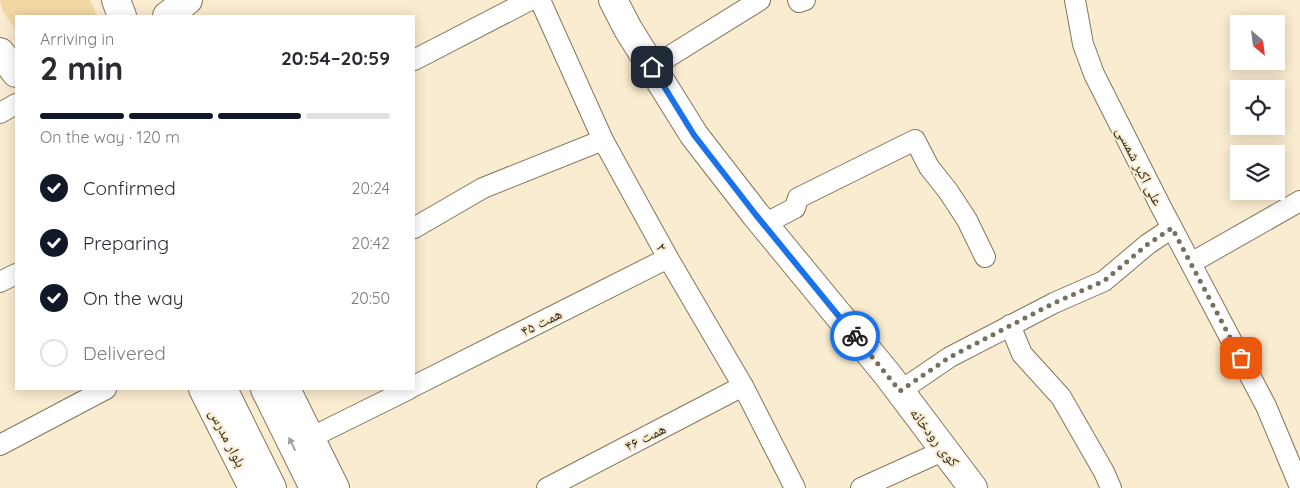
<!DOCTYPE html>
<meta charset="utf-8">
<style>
body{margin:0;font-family:Quicksand,"Noto Naskh Arabic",sans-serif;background:#f2f2f3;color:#2b2b33;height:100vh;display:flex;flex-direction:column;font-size:19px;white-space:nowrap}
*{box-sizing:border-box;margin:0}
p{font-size:16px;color:#7c7c81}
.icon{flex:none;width:28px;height:28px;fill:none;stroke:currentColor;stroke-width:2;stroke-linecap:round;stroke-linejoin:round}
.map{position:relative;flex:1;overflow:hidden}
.drawer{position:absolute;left:15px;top:15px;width:400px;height:375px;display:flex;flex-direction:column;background:#fff;border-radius:0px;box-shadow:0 2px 12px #0003}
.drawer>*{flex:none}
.needle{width:32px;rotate:152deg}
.fabs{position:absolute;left:1230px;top:15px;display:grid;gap:10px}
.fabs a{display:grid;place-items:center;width:55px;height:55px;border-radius:0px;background:#fff;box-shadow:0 2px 12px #0003;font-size:25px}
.pin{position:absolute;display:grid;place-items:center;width:42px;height:42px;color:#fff;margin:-21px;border-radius:10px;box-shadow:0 2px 8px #0006}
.courier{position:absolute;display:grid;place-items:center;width:50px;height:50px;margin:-25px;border:4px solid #1a73e8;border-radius:50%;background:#fff;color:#222;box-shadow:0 1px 6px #0007}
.headline em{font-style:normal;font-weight:800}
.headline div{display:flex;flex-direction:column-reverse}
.headline{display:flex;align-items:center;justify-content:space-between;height:85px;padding:0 25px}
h1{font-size:32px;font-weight:800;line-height:38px}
.bar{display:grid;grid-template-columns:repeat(4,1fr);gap:8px 5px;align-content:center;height:60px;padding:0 25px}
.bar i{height:6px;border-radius:4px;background:#e1e1e2}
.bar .active{background:#111827}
.bar p{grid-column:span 4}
ol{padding:0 25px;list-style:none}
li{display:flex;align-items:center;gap:15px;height:55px}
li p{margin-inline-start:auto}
li .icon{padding:5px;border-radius:50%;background:#111827;color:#fff;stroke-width:4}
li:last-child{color:#7c7c81}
li i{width:28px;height:28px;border:2px solid #e1e1e2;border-radius:50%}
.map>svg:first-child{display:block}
</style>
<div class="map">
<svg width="1300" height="488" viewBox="0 0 1300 488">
<rect width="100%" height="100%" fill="#faecd0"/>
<polygon fill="#f1d8a3" points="0,0 90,0 97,16 16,16 16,29 3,12"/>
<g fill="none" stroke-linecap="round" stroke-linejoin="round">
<defs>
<g id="street">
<polyline points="540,0 603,140 668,258 743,386 795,488"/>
<polyline points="798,0 799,2 805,0"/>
<polyline points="1075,0 1083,44 1094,74 1160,205 1266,406 1300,487"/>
<polyline points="414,60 530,0"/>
<polyline points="652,67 760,0"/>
<polyline points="0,113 16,104"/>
<polyline points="764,224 795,208 798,198 915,140 929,167 948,191 967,220 985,257"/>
<polyline points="414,228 483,188 603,140"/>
<polyline points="1191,263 1300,201"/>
<polyline points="0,282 16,274"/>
<polyline points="1010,325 1022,354 1061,397 1104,472 1111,488"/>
<polyline points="414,386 668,258"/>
<polyline points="900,391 950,357 1054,303 1104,281 1148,244 1172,228"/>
<polyline points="310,438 409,389"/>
<polyline points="0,445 106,389"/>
<polyline points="547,488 743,386"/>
<polyline points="861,488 945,450"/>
</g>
<g id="secondary">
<polyline points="613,0 628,29 694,135 756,215 887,374 973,488"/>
<polyline points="167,16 188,0"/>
<polyline points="203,389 253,488"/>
<polyline points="286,389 335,488"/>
</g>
<g id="primary">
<polyline points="116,0 122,16"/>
<polyline points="0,52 16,73"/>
<polyline points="223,389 272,488"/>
<polyline points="265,389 314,488"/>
</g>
</defs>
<use href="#street" stroke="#83765d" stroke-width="22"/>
<use href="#secondary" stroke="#83765d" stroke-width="30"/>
<use href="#primary" stroke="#83765d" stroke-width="30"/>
<use href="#street" stroke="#fff" stroke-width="20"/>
<use href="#secondary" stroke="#fff" stroke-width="28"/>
<use href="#primary" stroke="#fff" stroke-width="28"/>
</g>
<defs><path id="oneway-solid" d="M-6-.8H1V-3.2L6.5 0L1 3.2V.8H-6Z" transform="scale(1.25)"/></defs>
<use fill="#a3a09c" href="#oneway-solid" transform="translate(292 444) rotate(-116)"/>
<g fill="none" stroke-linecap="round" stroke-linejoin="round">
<polyline stroke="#78705f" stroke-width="5" stroke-dasharray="0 9" points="855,336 900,391 950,357 1054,303 1104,281 1148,244 1172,228 1241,358"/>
<polyline stroke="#1a73e8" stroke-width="6" points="652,67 694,135 756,215 855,336"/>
</g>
<g text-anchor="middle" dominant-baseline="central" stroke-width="4" stroke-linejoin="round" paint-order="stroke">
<g font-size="15" fill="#322d22" stroke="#faecd0">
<text transform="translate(1140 166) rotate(63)">علی اکبر شمسی</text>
<text transform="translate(662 247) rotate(61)">۲</text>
<text transform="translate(541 322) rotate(-27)">همت ۴۵</text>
<text transform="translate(645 437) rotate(-27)">همت ۴۶</text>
<text transform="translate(935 437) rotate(52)">کوی رودخانه</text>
<text transform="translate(228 438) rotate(63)">بلوار مدرس</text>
</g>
</g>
</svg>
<div class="fabs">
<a><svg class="needle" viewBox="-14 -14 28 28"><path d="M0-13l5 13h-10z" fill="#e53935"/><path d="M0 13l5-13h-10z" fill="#7c7c81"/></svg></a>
<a><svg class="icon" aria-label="locate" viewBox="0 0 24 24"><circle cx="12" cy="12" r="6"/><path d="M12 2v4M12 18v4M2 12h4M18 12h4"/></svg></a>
<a><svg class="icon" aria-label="layers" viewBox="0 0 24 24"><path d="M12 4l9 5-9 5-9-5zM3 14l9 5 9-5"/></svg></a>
</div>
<div class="pin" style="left:1241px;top:358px;background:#ea580c"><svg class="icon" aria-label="bag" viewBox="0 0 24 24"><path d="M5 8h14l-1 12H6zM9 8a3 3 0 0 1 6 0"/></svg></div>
<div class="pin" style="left:652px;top:67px;background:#1f2937"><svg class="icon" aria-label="home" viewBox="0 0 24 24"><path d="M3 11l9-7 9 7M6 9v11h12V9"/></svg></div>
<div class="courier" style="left:855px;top:336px"><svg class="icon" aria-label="bike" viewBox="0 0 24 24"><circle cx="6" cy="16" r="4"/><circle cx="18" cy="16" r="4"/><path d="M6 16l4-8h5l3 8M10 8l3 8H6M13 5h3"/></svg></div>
<section class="drawer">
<div class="headline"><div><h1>2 min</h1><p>Arriving in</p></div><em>20:54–20:59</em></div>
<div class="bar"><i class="active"></i><i class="active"></i><i class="active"></i><i></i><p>On the way · 120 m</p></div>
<ol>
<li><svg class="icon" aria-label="check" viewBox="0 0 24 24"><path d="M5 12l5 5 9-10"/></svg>Confirmed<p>20:24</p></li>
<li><svg class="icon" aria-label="check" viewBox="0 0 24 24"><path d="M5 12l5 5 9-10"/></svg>Preparing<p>20:42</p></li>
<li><svg class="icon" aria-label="check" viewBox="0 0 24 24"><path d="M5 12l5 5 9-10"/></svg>On the way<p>20:50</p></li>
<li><i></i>Delivered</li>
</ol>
</section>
</div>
